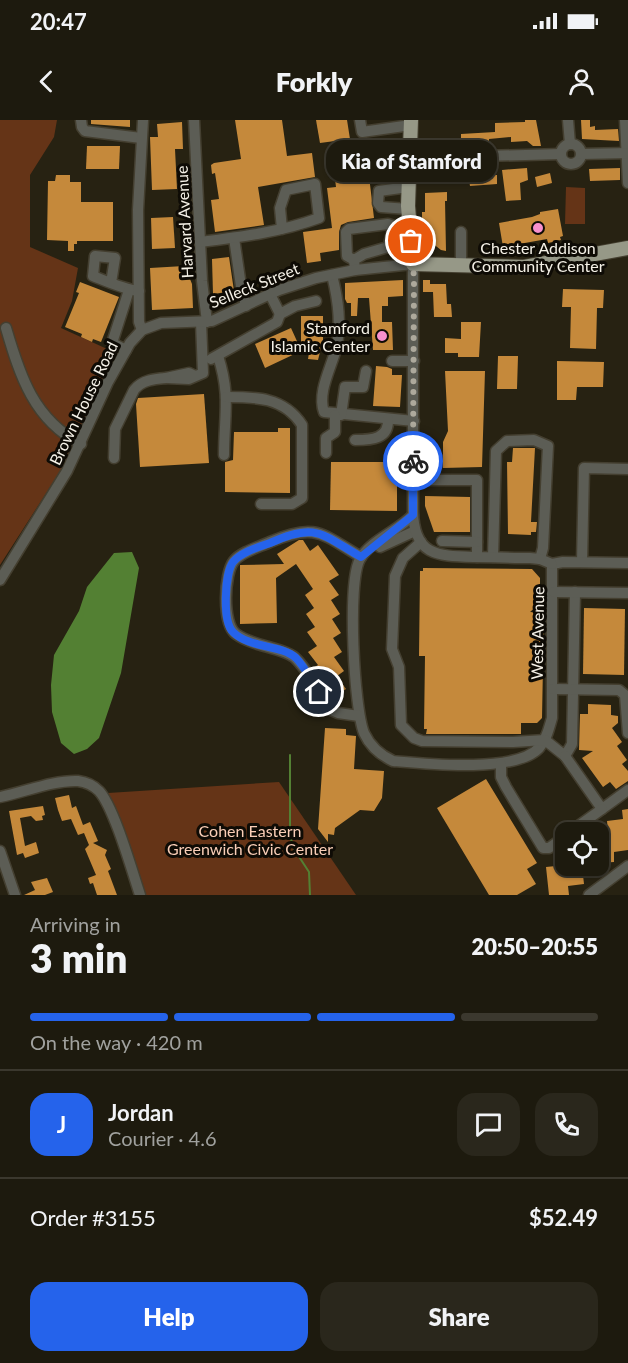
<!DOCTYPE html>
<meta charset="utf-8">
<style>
body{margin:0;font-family:Lato,sans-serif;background:#2a271c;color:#f1f3f6;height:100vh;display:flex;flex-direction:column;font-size:22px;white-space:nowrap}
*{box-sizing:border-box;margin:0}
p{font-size:20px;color:#a0a19e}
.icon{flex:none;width:33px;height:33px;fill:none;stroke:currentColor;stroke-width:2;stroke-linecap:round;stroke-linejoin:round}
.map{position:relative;height:775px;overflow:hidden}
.sheet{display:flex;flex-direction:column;background:#1d1a0e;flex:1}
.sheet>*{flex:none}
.fabs{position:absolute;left:555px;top:702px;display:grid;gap:12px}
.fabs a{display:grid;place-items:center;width:54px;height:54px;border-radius:12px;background:#1d1a0e;box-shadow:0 2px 4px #0004,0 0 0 2px #3b382e;font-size:30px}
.pin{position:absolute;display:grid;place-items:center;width:51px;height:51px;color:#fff;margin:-26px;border:3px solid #fff;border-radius:50%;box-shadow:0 2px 6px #0007}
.courier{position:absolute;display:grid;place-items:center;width:60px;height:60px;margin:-30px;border:4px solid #2563eb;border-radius:50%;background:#fff;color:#222;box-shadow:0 2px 8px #0007}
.bubble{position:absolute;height:42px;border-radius:18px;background:#1d1a0e;box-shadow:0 2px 4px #0004,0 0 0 2px #3b382e;font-size:20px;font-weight:800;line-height:42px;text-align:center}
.headline em{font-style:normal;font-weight:800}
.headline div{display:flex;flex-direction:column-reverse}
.headline{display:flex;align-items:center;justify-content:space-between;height:102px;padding:0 30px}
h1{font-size:39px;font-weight:800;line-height:45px}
.bar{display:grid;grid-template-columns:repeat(4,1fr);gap:9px 6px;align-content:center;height:72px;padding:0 30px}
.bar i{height:8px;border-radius:4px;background:#3b382e}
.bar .on{background:#2563eb}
.bar p{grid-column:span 4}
.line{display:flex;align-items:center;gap:15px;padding:0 30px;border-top:2px solid #3b382e}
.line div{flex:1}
.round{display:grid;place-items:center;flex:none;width:63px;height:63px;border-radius:18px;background:#2a271c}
.action{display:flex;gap:12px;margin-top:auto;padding:12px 30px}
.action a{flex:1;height:69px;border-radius:18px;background:#2563eb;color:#fff;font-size:24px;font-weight:800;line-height:69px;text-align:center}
.action a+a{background:#2a271c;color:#f1f3f6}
.status{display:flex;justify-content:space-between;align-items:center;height:42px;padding:0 30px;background:#1d1a0e;direction:ltr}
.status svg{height:16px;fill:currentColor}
header{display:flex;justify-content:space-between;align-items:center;height:78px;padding:0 30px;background:#1d1a0e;font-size:27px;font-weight:800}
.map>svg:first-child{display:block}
</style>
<div class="status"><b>20:47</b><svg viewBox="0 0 49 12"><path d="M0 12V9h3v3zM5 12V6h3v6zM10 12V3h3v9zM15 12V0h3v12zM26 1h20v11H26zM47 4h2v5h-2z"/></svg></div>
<header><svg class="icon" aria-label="back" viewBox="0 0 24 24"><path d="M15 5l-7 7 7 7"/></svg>Forkly<svg class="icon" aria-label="person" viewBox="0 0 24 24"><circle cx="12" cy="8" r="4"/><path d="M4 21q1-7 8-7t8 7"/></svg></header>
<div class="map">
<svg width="628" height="775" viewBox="0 0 628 775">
<rect width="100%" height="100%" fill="#272212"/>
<g fill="#653417">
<polygon points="0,0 57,0 54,17 30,55 30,127 78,148 72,181 61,208 116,233 63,347 0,445"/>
<polygon points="566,67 585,68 585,104 565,104"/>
<polygon points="279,662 356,775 144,775 108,673"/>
</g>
<polygon fill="#538033" points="132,432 139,448 121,553 99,618 87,629 74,634 61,623 52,592 51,565 54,535 79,491 87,467 114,433"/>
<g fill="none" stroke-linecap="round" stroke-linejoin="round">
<polyline stroke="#538033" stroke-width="2" points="290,635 290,716 294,729 309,752 310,775"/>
</g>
<g fill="#c5893b">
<polygon points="91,0 130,0 130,7 91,4"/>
<polygon points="235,0 282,0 287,36 312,33 315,57 258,67 264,105 215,112 211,80 219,79 215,53 212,54 211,45 214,43 241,39"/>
<polygon points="316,0 347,0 350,19 320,23"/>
<polygon points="525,0 536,0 541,26 533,26 527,21 511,22 511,17 489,19 489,25 461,24 461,14 495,12 495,3 525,2"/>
<polygon points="581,0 590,0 590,7 595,6 595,10 618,9 619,21 582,19"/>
<polygon points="182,2 183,29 175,29 177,69 152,70 150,17 158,17 157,4"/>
<polygon points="87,26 120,26 119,49 86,49"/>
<polygon points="370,29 371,34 389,32 390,39 394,39 396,52 369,56 374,98 348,102 341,105 339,112 339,130 320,133 321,141 307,143 303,112 332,108 327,68 336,67 333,43 341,42 341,39 358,36 357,31"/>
<polygon points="470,48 478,48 478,55 497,55 497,64 470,66 469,60 448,60 448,51 470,50"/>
<polygon points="527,48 528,60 520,63 521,80 506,81 502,50"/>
<polygon points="620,48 620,60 590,61 589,49"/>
<polygon points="550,53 552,63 537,67 535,57"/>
<polygon points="56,55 70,55 70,62 81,62 81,82 113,82 113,121 77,121 77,124 74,124 74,131 68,131 68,121 47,120 48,61 55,61"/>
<polygon points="447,72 447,81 445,81 446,131 441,130 432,123 422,111 422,92 425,92 425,73"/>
<polygon points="558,89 563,116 560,117 561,120 548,123 547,119 503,127 499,103 532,97 540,94 540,92"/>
<polygon points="173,97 175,128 152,129 151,98"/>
<polygon points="229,137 234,171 213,174 212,139"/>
<polygon points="184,146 185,159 190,159 192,164 193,188 152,190 150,148"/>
<polygon points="403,160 403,176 388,177 388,186 382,186 382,202 392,202 393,230 373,230 369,178 358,178 357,196 351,196 351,183 347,183 345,179 345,163"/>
<polygon points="423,160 430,160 430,164 446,164 447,184 451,184 452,197 434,197 433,172 423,172"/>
<polygon points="80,162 119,177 101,222 93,219 92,222 81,217 82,214 65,207 79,173 76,172"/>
<polygon points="563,169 604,170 603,188 597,188 596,229 570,228 571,187 562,187"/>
<polygon points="301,196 323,196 323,220 318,240 308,239 309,233 301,231 265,248 255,224 291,208 301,230"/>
<polygon points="461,202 481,202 479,237 458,237 458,233 445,233 445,218 461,219"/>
<polygon points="498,236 518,236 517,269 497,269"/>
<polygon points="557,241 604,242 603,267 577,267 576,280 557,280"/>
<polygon points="376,246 387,247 392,249 392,255 402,255 400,287 373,286"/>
<polygon points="445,251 485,251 482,347 443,348 443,322 448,311"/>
<polygon points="204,274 209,343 140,347 136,284 138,278"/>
<polygon points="278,308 290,308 290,373 225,372 225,342 233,340 234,312 278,312"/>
<polygon points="513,328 535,328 531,402 537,402 536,412 531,412 531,415 508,414 507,342 512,342"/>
<polygon points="331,342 397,342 397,391 330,390"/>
<polygon points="425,376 470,377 470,412 434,412 425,386"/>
<polygon points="299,420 303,420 310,431 318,425 339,455 329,461 339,475 331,480 340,494 332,499 341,513 333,518 342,532 334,537 344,551 337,556 346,569 332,578 313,548 318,545 308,532 317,526 307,512 315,507 306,494 314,488 305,475 313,469 296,444 276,458 277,503 240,504 240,445 284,444 277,434"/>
<polygon points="423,448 532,449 540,458 540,477 537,480 540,483 530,492 544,493 542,598 537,603 521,603 521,614 426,614 427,609 424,609 425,536 419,536 420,451 423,451"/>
<polygon points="584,488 625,489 624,555 583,554"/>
<polygon points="588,584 611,585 611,595 618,596 618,603 612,608 622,622 617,626 627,640 622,644 628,651 628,661 616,669 610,662 603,667 582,638 593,631 579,630 580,594 588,594"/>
<polygon points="325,608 346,609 346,615 356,616 354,649 384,651 382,678 374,691 360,690 335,708 334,715 328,714 328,722 318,709"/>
<polygon points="486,659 537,743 527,749 536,764 517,775 489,775 437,688"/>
<polygon points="69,675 72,688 76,686 83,705 90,702 98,721 93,723 107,730 105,735 111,749 108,751 117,775 97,775 93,763 90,764 88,758 96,755 85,729 89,725 84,713 78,715 71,699 62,701 58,690 55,678"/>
<polygon points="43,686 45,695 42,696 43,700 36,701 31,696 20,698 25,726 36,722 39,733 25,738 23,733 17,735 9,691"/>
<polygon points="628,689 628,730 614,732 614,742 598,743 598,712 608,711 607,701 623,699 622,690"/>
<polygon points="566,745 598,746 599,753 583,755 584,764 568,766 569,775 549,775 546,747"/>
<polygon points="47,758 53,772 45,775 24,775 35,770 31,762"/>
</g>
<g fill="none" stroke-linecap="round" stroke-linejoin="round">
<defs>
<g id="minor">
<polyline points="81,0 82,7 85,11 141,18"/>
<polyline points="194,0 202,161 207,202"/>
<polyline points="360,0 362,12 411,5"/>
<polyline points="568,0 570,24"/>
<polyline points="625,0 628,63"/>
<circle cx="571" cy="34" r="10"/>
<polyline points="581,34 628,33"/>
<polyline points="409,38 561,34"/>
<polyline points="408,67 379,71 378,83 381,87 408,89"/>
<polyline points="234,118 241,166 246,186"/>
<path d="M200 122C240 117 281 112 319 98L315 64 286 70 280 88 282 109"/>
<polyline points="354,140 364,134 388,127 394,106 388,104 349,109 346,112 347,136 354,140 355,150"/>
<polyline points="461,145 461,112"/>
<path d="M332 155C338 179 342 204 336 229 331 248 317 273 324 292L414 301"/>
<path d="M111 163 115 138 95 136 93 156C108 162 123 169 139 171"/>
<polyline points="270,174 280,194 295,186 316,181"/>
<path d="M6 208C20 256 34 300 81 324"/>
<polyline points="142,210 139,202 138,90 143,0"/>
<polyline points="126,230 112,223 129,170"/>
<path d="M218 236C231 276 224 296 224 335"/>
<polyline points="211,239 277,202 280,194"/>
<polyline points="392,241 414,241"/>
<polyline points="195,256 189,253 166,258 189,259 203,253 201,202"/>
<path d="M226 277C256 277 284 277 302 305V378L292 384H261"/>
<polyline points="341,295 345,267 363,267 366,251"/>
<path d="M355 320C372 320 389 319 388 299"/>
<polyline points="326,333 326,318 335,312 335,295"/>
<path d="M114 338 115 309 134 270C142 260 154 259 166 258"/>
<polyline points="413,360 477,360 477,437"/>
<path d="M413 395C398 411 371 420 360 439 347 462 354 588 364 613 370 626 380 635 393 641 427 644 516 653 539 628 547 619 549 608 552 598V444"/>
<polyline points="442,421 477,422"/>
<polyline points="421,422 403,438 395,456 392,529 399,547 401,605 414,618 422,621 513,622 545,620 565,636 572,624 575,472"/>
<polyline points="380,427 415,411"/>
<polyline points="493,437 496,331 507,321 534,320 548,326 543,428 540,439"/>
<polyline points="582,442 584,348 628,349"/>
<polyline points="552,444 563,442 628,443"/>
<path d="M0 460 67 351 108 262 130 223 142 210 161 203 212 201 279 170 316 158 355 150 413 144V391C414 435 436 436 473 437 492 437 511 438 530 438L540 439 552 444"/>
<polyline points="554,472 628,473"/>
<polyline points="553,569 619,570 625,575 628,613"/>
<path d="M359 596 338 593 331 590C321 575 307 548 294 537 281 527 254 527 236 514 222 504 224 453 234 441 241 432 259 427 270 422 316 402 322 414 361 437"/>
<polyline points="565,636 602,689 628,670"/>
<polyline points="501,644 501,657 506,667 543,728 549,728 566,716"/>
<path d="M0 677C25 672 53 660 78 661 86 662 93 665 99 671 114 687 132 751 140 775"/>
<polyline points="570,712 602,689"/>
<polyline points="0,731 15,775"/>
<polyline points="589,775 628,746"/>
</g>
<polyline id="major" points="411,0 408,86 413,144 524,147 628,128"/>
</defs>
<use href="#minor" stroke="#443f30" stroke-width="13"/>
<use href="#major" stroke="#443f30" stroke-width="16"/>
<use href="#minor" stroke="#5c5d55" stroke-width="10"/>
<use href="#major" stroke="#969887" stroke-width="14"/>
</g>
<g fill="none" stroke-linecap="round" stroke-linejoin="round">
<polyline stroke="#ada99c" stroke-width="6" stroke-dasharray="0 10.8" points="411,121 414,158 413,341"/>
<path stroke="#2563eb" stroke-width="8" d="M319 572C312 562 305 547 296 538 281 524 250 529 233 512 222 501 225 453 233 442 241 432 259 427 270 423 316 402 321 414 361 437L413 395V341"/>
</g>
<g fill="#f790cd" stroke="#0e0b05" stroke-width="2">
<circle cx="538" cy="108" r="6"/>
<circle cx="382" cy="216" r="6"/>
</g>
<g text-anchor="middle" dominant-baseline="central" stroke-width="6" stroke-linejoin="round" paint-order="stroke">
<g font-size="16" fill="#f5f1e7" stroke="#0e0b05">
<text transform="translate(184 102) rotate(-93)">Harvard Avenue</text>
<text transform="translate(254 165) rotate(-22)">Selleck Street</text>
<text transform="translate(83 283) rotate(-64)">Brown House Road</text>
<text transform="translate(537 513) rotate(-89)">West Avenue</text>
</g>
<g font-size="16" fill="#f5f1e7" stroke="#0e0b05">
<text x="538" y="127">Chester Addison<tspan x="538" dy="18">Community Center</tspan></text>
<text x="370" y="207" text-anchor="end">Stamford<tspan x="370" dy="18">Islamic Center</tspan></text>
</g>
<g font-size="16" fill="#faceb7" stroke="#0e0b05">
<text x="250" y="710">Cohen Eastern<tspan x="250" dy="18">Greenwich Civic Center</tspan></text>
</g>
</g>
</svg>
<div class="fabs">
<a><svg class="icon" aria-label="locate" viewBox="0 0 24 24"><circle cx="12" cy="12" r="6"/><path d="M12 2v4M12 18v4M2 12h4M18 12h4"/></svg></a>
</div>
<div class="pin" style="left:411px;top:121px;background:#ea580c"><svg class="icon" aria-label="bag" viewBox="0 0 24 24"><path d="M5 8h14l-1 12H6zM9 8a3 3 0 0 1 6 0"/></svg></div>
<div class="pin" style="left:319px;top:572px;background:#1f2937"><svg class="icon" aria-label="home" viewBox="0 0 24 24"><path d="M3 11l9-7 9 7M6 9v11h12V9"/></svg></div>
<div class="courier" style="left:413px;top:341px"><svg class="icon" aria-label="bike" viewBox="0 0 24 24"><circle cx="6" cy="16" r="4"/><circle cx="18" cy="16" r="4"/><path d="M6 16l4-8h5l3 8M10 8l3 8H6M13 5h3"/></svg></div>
<div class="bubble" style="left:326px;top:20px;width:171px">Kia of Stamford</div>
</div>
<section class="sheet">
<div class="headline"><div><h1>3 min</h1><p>Arriving in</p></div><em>20:50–20:55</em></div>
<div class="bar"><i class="on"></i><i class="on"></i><i class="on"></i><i></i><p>On the way · 420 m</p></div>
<div class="line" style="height:108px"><b class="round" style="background:#2563eb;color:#fff">J</b><div><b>Jordan</b><p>Courier · 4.6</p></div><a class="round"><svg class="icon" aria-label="chat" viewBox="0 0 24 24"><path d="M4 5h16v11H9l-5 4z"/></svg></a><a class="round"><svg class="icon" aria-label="phone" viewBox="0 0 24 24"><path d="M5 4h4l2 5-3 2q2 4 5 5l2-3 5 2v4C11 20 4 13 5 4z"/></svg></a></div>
<div class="line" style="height:78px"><div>Order #3155</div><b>$52.49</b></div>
<div class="action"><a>Help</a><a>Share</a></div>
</section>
